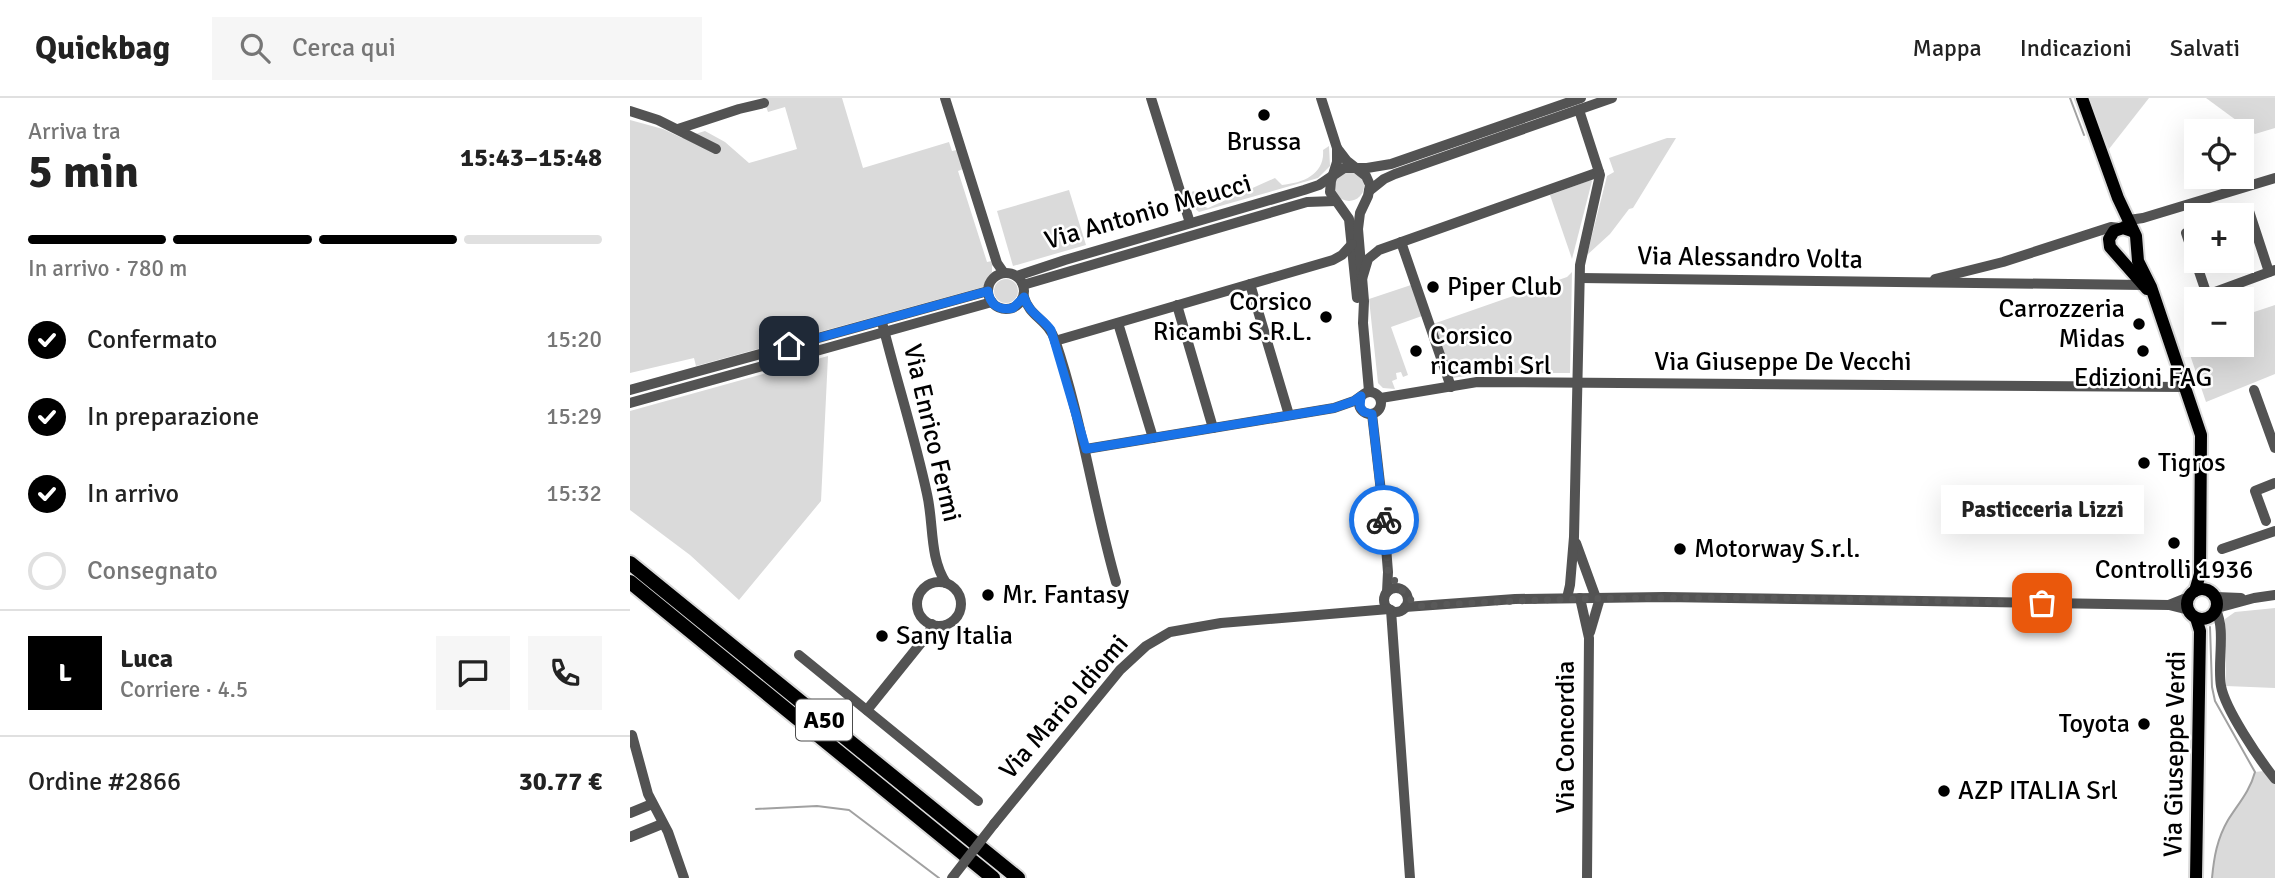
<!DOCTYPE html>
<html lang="it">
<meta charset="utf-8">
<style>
body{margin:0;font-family:Signika,sans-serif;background:#f6f6f6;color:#222;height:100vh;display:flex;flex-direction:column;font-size:26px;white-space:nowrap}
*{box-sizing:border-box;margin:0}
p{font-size:23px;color:#767676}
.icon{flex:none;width:38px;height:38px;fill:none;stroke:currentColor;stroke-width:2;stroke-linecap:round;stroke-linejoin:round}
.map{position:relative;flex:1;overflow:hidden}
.panel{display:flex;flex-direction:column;background:#fff;width:630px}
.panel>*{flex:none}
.controls{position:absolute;left:1554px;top:21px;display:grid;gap:14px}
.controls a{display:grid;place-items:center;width:70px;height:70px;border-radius:0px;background:#fff;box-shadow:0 7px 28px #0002;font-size:35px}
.pin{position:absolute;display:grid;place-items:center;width:60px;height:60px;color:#fff;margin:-30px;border-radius:14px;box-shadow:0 4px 10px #0006}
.courier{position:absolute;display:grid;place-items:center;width:70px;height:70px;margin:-35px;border:5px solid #1a73e8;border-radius:50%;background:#fff;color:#222;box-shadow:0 2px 9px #0007}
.bubble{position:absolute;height:49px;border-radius:0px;background:#fff;box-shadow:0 7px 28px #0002;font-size:23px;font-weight:700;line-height:49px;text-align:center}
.headline em{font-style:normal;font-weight:700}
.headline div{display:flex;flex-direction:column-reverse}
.headline{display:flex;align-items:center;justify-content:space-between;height:119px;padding:0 28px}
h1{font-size:46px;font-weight:700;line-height:52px}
.bar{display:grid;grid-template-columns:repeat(4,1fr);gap:10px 7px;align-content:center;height:84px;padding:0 28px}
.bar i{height:9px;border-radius:5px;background:#e0e0e0}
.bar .selected{background:#000}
.bar p{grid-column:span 4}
.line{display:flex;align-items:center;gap:18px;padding:0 28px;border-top:2px solid #e0e0e0}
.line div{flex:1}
.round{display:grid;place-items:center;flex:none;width:74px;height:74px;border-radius:0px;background:#f6f6f6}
ol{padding:0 28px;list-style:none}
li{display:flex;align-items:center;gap:21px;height:77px}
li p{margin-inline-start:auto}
li .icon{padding:7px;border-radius:50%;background:#000;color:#fff;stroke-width:4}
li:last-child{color:#767676}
li i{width:38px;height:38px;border:4px solid #e0e0e0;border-radius:50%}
header{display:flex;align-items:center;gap:42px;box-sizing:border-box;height:98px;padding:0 35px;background:#fff;border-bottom:2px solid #e0e0e0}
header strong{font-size:33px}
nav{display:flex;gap:38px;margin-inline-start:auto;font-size:24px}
.search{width:490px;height:63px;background:#f6f6f6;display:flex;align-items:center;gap:18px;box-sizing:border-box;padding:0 24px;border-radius:0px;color:#767676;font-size:26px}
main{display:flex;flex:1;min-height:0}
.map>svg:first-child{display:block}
</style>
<header>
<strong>Quickbag</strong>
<div class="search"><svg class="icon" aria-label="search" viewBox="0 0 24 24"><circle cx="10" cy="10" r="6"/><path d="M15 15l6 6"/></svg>Cerca qui</div>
<nav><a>Mappa</a><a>Indicazioni</a><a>Salvati</a></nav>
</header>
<main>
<section class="panel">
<div class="headline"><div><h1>5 min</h1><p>Arriva tra</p></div><em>15:43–15:48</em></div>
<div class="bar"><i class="selected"></i><i class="selected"></i><i class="selected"></i><i></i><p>In arrivo · 780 m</p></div>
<ol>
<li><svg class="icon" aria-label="check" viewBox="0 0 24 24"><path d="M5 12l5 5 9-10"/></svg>Confermato<p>15:20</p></li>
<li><svg class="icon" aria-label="check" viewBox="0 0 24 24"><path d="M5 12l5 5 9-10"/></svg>In preparazione<p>15:29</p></li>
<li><svg class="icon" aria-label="check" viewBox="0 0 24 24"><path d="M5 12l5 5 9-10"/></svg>In arrivo<p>15:32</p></li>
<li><i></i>Consegnato</li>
</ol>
<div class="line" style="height:126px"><b class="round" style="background:#000;color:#fff">L</b><div><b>Luca</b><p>Corriere · 4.5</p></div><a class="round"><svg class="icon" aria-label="chat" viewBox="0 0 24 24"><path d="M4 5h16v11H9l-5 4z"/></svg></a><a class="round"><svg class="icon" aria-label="phone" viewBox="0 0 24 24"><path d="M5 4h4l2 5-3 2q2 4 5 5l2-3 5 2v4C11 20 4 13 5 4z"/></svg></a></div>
<div class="line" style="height:91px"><div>Ordine #2866</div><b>30.77 €</b></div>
</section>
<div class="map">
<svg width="1645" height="780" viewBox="0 0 1645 780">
<rect width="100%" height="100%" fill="#fff"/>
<g fill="#dadada">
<polygon points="133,0 212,0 233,70 319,44 322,53 327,52 333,71 328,73 357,164 362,163 362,174 353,189 66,268 64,260 0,275 0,22 33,31 52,40 75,33 95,44 119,65 167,51 155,9 138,14"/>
<polygon points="1458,0 1519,0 1479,51"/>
<polygon points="1576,0 1645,0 1645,30 1625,36"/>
<polygon points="1037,40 1046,40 1003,110 999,111 980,136 957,157 977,78 984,74 979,60"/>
<path d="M699 48 700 68 688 80 569 114 563 109 559 95 564 93 570 107 578 110 645 80 652 87C674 85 695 76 693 52Z"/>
<circle cx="719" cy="88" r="15"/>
<polygon points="961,82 962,83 942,161 920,97"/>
<polygon points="439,92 456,147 383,168 367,113"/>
<polygon points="942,174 940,275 857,275 822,280 803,226 937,179"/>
<circle cx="376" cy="193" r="12"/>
<polygon points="781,187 792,218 761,229 778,277 773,279 771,274 766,275 767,281 762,283 765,291 753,290 748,285 739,201"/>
<polygon points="1645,207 1645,276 1576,304 1554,239 1566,234 1566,247 1612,247 1612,218"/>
<polygon points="198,258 191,403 109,502 60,457 0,412 0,313"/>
<polygon points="1645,510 1645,590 1596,588 1595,521 1605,514"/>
<path d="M1634 673 1645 686V780H1582C1584 759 1587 741 1598 722 1608 706 1620 693 1625 674Z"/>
</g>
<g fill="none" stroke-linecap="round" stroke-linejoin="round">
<g stroke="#a1a1a1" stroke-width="2">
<polyline points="1440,0 1454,37"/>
<path d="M1580 529 1582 589 1585 603 1625 674C1620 693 1608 706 1598 722 1587 741 1584 759 1582 780"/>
<polyline points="126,711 187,708 219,712 309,780"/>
</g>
<defs>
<g id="major">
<polyline points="1452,0 1488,100 1506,138 1508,163 1521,189 1571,337 1570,476 1565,493"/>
<polyline points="1502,133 1493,130 1484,133 1479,141 1480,149 1517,191"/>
<circle cx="1572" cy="506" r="15"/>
<polyline points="1566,780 1570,533 1566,520"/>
</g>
<g id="highway">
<polyline points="0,465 388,780"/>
<polyline points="0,484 363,780"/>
</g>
</defs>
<use href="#major" stroke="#dbdbdb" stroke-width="16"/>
<use href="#highway" stroke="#dbdbdb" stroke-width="18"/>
<g stroke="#535353" stroke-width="10">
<polyline points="315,0 367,165 374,175"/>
<polyline points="521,0 560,125"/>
<polyline points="691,0 707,50 707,64 701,83 700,94 719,121 727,200"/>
<polyline points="0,13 28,22 86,51"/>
<polyline points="48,31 109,11 134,5"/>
<polyline points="707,50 717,63 736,78 740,87 738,98 730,115 728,131 734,203 733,225 739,293"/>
<polyline points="739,93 754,81 765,76 982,0"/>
<polyline points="1619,113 1639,174"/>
<polyline points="1495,127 1499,122 1513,120 1645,80"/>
<polyline points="1556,135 1577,197 1645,172"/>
<polyline points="771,144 821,289"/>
<circle cx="376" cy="193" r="18"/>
<polyline points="387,178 435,162 674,92 689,87 714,70 737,70 761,66 951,0"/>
<polyline points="950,180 1514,187"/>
<polyline points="732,181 738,161 749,152 969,74"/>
<polyline points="1305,181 1373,164 1481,129 1488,130"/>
<polyline points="620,186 659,317"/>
<polyline points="393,187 677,104 705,103"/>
<path d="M394 199C399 218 418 222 425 242 452 321 463 404 486 484"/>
<polyline points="547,207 583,330"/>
<polyline points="488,225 523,340"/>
<path d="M253 228C267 284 285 340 297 396 304 426 299 459 316 485"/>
<polyline points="425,243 703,162 712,157 722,146"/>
<polyline points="0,292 358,193"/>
<polyline points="1624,292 1645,350"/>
<circle cx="740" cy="305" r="11"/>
<polyline points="751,300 847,284 1555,289"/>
<polyline points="0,305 362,204"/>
<polyline points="742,316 753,411 758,474 757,494"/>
<polyline points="456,351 704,310 724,303 731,298"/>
<polyline points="1636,423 1625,393 1645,385"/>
<polyline points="946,445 966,500"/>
<polyline points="1592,451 1645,433"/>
<circle cx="309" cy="506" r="22"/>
<circle cx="766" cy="502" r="12"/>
<polyline points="1586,499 1611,500"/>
<polyline points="937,500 940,487 944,439 950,167 970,77 949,12"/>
<polyline points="950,500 959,540 957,780"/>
<polyline points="1539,507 1559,499"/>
<polyline points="775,509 885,501 1034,499 1539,507 1559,512"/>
<polyline points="1587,510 1624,500 1645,497"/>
<polyline points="761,512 780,780"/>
<path d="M1586 513C1596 531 1587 566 1591 588 1595 611 1629 661 1645 681"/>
<polyline points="960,534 970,500"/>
<polyline points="169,557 348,703"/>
<polyline points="237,612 299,535 302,526"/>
<polyline points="2,637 18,696 38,734 54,780"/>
<polyline points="0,715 22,706"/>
<polyline points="364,726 490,572 516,548 540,534 591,525 759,511"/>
<polyline points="0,739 32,726"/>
</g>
<use href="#major" stroke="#000" stroke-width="12"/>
<use href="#highway" stroke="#000" stroke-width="14"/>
<polyline stroke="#535353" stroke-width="10" points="322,780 364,726"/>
</g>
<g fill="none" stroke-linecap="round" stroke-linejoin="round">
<path stroke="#595959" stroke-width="7" stroke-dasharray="0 12.6" d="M754 422 758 474 778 500 791 508C998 494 1205 501 1412 505"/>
<path stroke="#1a73e8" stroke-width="9" d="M159 248 358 193C360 207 369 213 383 210L394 199C398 214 412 220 421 232L456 351 704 310 724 303 731 298 730 309 734 314 742 316 754 422"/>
</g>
<g fill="#000" stroke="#fff" stroke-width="2.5">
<circle cx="634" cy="17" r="7"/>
<circle cx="803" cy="189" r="7"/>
<circle cx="696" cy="219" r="7"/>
<circle cx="1509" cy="226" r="7"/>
<circle cx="786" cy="253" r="7"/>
<circle cx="1513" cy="253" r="7"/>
<circle cx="1514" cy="365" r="7"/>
<circle cx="1544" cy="445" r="7"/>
<circle cx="1050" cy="451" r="7"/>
<circle cx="358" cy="497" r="7"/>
<circle cx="252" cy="538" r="7"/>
<circle cx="1514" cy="626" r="7"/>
<circle cx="1314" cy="693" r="7"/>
</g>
<g text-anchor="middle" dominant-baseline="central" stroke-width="5" stroke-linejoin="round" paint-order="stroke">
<rect fill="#fff" stroke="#4c4c4c" stroke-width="2" x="166" y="601.5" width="56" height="41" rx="5"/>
<g font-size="24" font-weight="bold" fill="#000">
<text x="194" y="622">A50</text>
</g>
<g font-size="26" fill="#000" stroke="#fff" text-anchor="start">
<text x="634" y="44" text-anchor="middle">Brussa</text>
<text x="817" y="189">Piper Club</text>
<text x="682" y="204" text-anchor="end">Corsico<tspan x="682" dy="30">Ricambi S.R.L.</tspan></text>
<text x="1495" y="211" text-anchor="end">Carrozzeria<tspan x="1495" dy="30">Midas</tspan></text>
<text x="800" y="238">Corsico<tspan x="800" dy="30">ricambi Srl</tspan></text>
<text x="1513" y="280" text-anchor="middle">Edizioni FAG</text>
<text x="1528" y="365">Tigros</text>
<text x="1064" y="451">Motorway S.r.l.</text>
<text x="1544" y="472" text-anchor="middle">Controlli 1936</text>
<text x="372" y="497">Mr. Fantasy</text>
<text x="266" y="538">Sany Italia</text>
<text x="1500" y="626" text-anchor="end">Toyota</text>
<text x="1328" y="693">AZP ITALIA Srl</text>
</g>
<g font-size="26" fill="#000" stroke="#fff">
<text transform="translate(518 114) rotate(-16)">Via Antonio Meucci</text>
<text transform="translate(1120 160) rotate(1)">Via Alessandro Volta</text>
<text x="1153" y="264">Via Giuseppe De Vecchi</text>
<text transform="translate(302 335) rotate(77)">Via Enrico Fermi</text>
<text transform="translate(434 609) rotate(-49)">Via Mario Idiomi</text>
<text transform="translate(936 639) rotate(-90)">Via Concordia</text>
<text transform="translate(1545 656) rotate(-89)">Via Giuseppe Verdi</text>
</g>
</g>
</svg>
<div class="controls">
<a><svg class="icon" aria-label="locate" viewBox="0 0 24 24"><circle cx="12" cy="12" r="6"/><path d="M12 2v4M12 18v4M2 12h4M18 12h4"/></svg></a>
<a>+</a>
<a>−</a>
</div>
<div class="pin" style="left:1412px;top:505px;background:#ea580c"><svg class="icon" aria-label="bag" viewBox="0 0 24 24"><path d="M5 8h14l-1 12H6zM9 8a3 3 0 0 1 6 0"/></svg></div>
<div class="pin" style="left:159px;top:248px;background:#1f2937"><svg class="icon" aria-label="home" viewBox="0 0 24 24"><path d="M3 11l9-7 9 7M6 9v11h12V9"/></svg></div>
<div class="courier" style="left:754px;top:422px"><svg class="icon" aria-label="bike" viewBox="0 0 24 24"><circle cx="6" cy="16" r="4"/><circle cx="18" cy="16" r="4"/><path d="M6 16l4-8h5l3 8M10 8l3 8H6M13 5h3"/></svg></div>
<div class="bubble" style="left:1311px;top:387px;width:203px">Pasticceria Lizzi</div>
</div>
</main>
